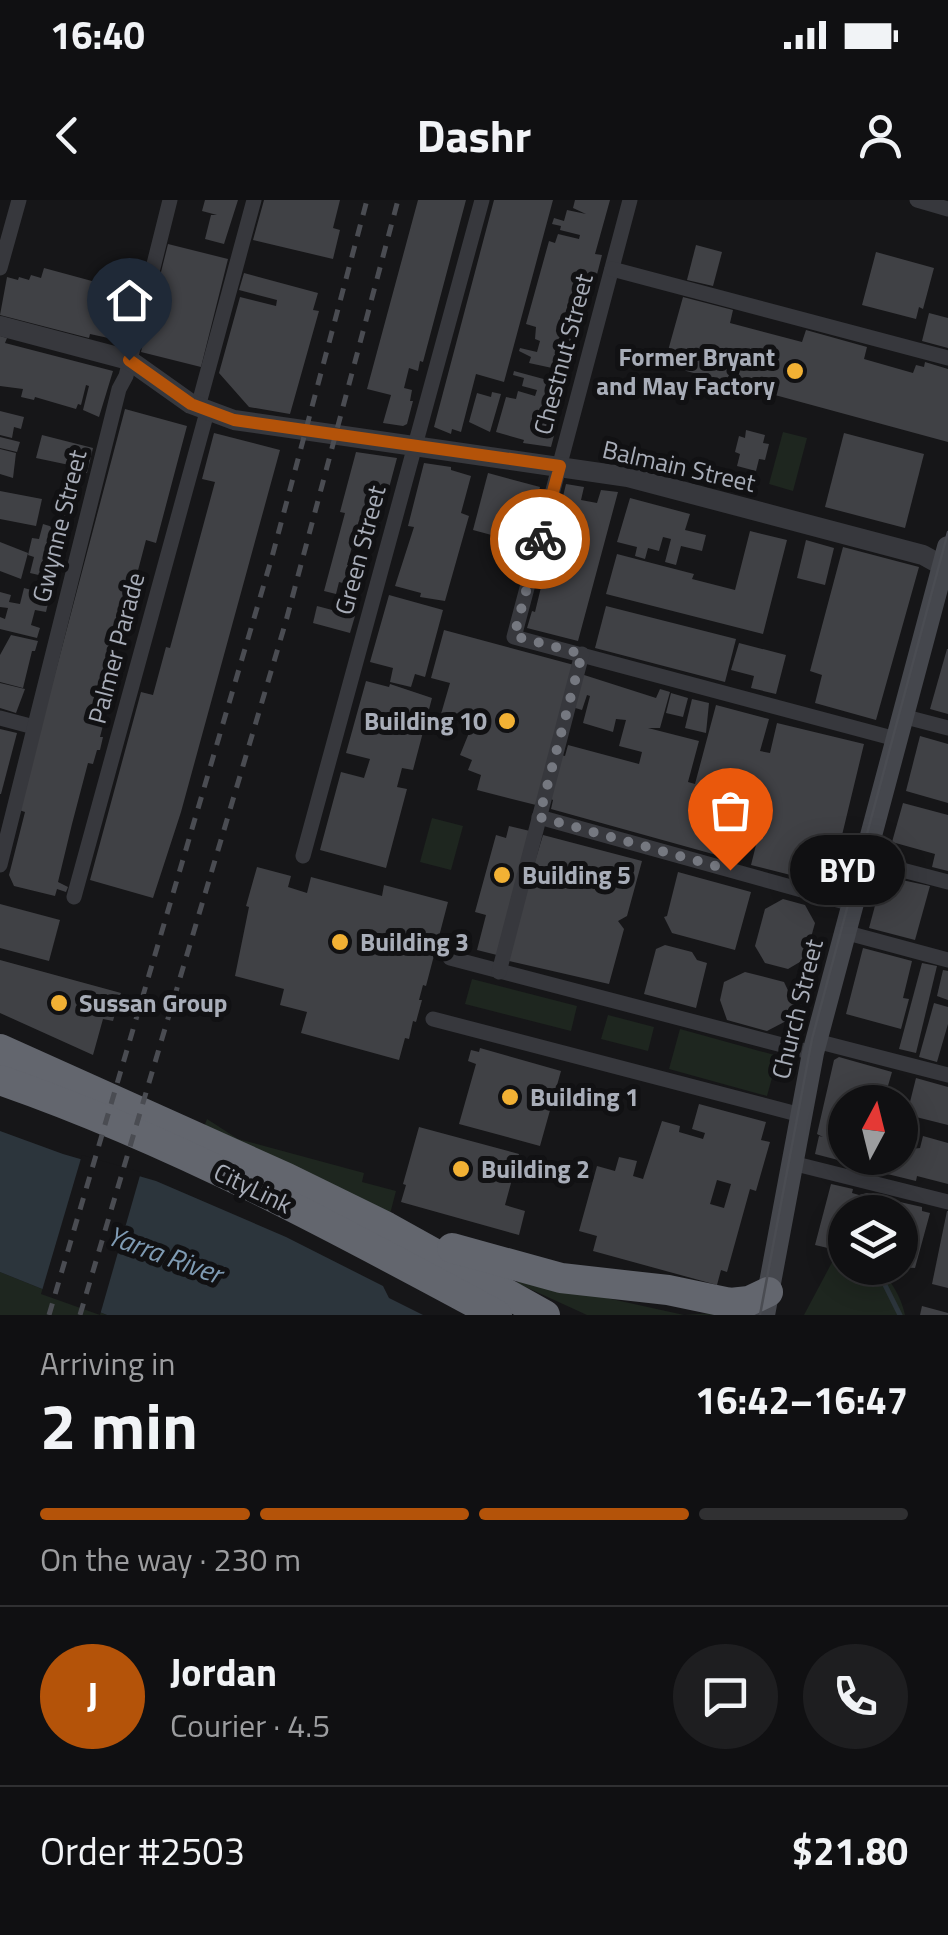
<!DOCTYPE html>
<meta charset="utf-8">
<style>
body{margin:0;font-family:"Titillium Web",sans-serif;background:#1e1e20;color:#f1f3f6;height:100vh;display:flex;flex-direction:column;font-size:38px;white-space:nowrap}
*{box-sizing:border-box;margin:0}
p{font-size:32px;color:#9c9d9f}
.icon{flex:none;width:55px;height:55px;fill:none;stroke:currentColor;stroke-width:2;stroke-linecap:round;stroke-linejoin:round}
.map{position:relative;height:1115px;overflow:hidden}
.sheet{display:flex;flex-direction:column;background:#101012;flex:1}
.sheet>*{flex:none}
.needle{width:65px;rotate:7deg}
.tools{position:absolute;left:828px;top:885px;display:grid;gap:20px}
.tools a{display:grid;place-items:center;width:90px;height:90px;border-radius:50%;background:#101012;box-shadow:0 5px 25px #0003,0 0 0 2px #303032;font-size:50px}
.pin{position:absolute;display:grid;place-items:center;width:85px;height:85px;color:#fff;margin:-102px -42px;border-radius:50% 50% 50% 0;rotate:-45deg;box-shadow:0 0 10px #0007}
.pin .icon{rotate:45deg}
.courier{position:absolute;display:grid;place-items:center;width:100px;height:100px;margin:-50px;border:8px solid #b45309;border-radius:50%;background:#fff;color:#222;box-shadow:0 2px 12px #0007}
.bubble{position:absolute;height:70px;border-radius:35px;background:#101012;box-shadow:0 5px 25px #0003,0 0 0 2px #303032;font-size:32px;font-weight:700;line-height:70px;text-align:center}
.summary em{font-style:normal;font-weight:700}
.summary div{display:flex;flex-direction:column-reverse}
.summary{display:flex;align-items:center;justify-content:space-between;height:170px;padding:0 40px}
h1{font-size:65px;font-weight:700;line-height:75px}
.bar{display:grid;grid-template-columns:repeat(4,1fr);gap:15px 10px;align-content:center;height:120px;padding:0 40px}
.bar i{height:12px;border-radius:8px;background:#303032}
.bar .on{background:#b45309}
.bar p{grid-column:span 4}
.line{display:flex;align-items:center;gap:25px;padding:0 40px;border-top:2px solid #303032}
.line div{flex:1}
.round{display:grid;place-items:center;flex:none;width:105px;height:105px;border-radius:52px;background:#1e1e20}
.status{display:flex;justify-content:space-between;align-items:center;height:70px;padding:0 50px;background:#101012;direction:ltr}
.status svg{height:28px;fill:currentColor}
header{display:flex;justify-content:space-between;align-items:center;height:130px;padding:0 40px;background:#101012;font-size:45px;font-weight:700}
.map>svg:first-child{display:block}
</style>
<div class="status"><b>16:40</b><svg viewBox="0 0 49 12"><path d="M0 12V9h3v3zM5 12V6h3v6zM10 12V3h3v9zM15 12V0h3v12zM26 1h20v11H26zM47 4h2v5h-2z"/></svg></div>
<header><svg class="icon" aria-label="back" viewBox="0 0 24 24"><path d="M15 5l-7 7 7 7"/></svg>Dashr<svg class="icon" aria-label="person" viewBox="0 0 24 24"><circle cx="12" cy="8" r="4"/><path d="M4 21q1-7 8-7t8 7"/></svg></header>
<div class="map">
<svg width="948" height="1115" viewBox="0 0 948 1115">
<rect width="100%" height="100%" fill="#161618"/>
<g fill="#1e261f">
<polygon points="783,232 807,238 793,291 769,284"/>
<polygon points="432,618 463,626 451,670 420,662"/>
<polygon points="472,779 577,806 571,831 465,804"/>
<polygon points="608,815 654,827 648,851 601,839"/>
<polygon points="680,829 778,856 767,896 669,869"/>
<polygon points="207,919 238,939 364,973 362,982 396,991 390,1014 204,927"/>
<path d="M838 1051 845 1052V1068C853 1068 864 1066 871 1068 889 1072 902 1099 905 1115H804Z"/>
<polygon points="0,1072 107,1115 0,1115"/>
<polygon points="520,1079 684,1115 731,1112 732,1115 587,1115 517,1083"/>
</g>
<polygon fill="#2c353c" points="0,931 63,954 156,981 286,1037 383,1086 389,1098 423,1115 107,1115 0,1072"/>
<polygon fill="#161618" points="82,955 141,972 100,1115 41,1094"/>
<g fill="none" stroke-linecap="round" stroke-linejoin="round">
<polyline stroke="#2c353c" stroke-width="5" points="885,1085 900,1115"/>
</g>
<g fill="#404145" fill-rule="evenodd">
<polygon points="205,0 238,0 224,44 205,39 211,15 217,15 202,11"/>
<polygon points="264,0 340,0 333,28 340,30 333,59 253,40"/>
<polygon points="418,0 466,0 423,162 420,161 418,171 409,168 404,188 412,190 410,201 413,201 407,224 403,226 383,223 391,195 367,189"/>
<polygon points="494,0 553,0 504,182 476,174 461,232 452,229 451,234 434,227"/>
<polygon points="575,0 610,0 595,54 602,55 593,90 580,87 576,98 584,100 581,109 576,107 572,124 583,127 580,138 575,137 572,162 568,161 566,171 529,163 531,157 519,151 520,148 537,152 540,141 535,139 536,127 526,124 549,41 555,43 558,34 579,39 580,35 560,30 561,26 552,24 554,18 564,21 567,10 586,14 573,8"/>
<polygon points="168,44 228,59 201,167 141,152"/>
<polygon points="696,45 722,52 713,86 687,80"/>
<polygon points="876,52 934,68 923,109 919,107 916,119 862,105"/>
<polygon points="44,68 103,84 100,96 110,98 113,87 124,89 121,101 132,103 122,141 90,134 89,138 0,115 7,77 18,80 19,77 29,80 31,75 41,78"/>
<polygon points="244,73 318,93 313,110 319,111 290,214 249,207 219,173 240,97 276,106 277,100 239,90"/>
<polygon points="683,97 733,110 730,123 802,142 806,130 867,147 864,159 913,173 916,165 924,167 925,162 948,169 948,242 664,165"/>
<polygon points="929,113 948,118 948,148 922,141"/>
<polygon points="0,136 7,138 5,143 113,171 99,217 83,210 89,186 86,185 81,205 78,204 76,209 35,197 34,200 21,197 23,189 0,186"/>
<polygon points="514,171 562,184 559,195 545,192 564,198 551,247 523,243 524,240 496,232 506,197 516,199 518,191 535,196 537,190 522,186 524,178 513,175"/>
<polygon points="492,192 501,194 490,232 469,222 477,193 491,197"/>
<polygon points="125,209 187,226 156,343 146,340 105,496 110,498 100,537 103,537 100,550 97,550 93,564 88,563 72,624 58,682 68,687 66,692 57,689 55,696 14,686 9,675 25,612 19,610"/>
<polygon points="0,211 24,217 21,229 14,227 12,238 0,235"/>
<polygon points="746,230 765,235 763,243 769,244 765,260 759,259 756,271 737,266 740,254 735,252 739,236 745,238"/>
<polygon points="214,233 280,250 181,612 153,698 90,680 141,492 153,495 166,447 170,448 215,282 202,279"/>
<polygon points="844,233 924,254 905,328 825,307"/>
<polygon points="42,235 93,248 87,273 73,269 74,266 36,258"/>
<polygon points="0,237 20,242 17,252 0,248"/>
<polygon points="0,249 16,253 13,278 0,274"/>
<polygon points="356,252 397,258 377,333 369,331 372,321 360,318 347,365 367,371 362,388 339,382 336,394 324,391 345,313 340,312"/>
<polygon points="424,263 451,267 451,270 471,276 461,313 469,316 445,401 420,397 421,393 395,386 414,327 408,326"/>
<polygon points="488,273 540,287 525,344 473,330"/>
<polygon points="566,284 584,287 581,300 597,303 601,290 618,292 578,441 527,428 532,411 535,412"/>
<polygon points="0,291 42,299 36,326 0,319"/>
<polygon points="57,296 65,298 63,306 75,309 65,348 58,346 54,361 61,362 56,379 30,373 34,357 28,355 32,338 39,339 43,324 56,328 60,311 53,310"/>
<polygon points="630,298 690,314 685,330 706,335 702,351 681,346 676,365 665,362 671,339 663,337 659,351 648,348 645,359 635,356 637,347 617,342"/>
<polygon points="750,331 787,340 763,434 606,394 617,354 694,374 692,379 735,390"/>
<polygon points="806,340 834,348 825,385 797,378"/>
<polygon points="0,342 28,353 21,379 0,371"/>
<polygon points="843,347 919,367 876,520 815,503 822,475 810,471"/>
<polygon points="24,388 50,395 46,412 35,410 31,425 40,428 37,438 0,429 0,417 5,419 8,408 0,407 0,392 11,395 9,402 20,404"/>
<polygon points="389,395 443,410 425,477 415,474 411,487 390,482 393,468 370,462"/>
<polygon points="317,406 355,416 350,433 313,423"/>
<polygon points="606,406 736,439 725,482 595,448"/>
<polygon points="444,430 574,465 536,605 477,590 481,575 468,570 472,560 460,555 471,528 441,514 450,483 431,478"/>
<polygon points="11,435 38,441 35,451 32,451 23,488 0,482 0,455"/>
<polygon points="739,443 786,455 776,494 751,488 754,476 731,470"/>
<polygon points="947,449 948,449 948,514 930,509"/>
<polygon points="581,474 656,498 660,489 670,492 660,528 648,528 699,541 688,582 695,584 716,505 769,519 760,551 770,553 777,523 864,544 830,685 751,665 762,621 750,618 738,661 551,609 553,600 549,598 561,555 565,556 568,545 639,564 642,552 619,546 626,520 616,519 613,532 583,523 590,496 587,495 582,510 572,507"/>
<polygon points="366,481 389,487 390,484 432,498 413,570 402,568 397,587 407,589 386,668 320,650 341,572 364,578 370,559 346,553"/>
<polygon points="0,483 25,489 16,513 0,508"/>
<polygon points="671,493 688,498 683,517 666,513"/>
<polygon points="692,499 709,503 706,533 685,528"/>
<polygon points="0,529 17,533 1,594 0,594"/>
<polygon points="920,536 948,544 948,603 906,591"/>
<polygon points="903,603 948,615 948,671 932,667 935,654 892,642"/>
<polygon points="509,626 530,631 497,755 477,750 486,715 475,712 496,635 506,638"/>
<polygon points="543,635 642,661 627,716 618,721 624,729 609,784 505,760"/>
<polygon points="257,667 291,676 288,687 307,693 311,677 382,696 384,685 448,702 426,786 423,785 419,800 422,800 416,822 413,821 409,839 405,838 399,860 301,833 307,812 280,805 284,789 235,776 249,707 246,706"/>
<polygon points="678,672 751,692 735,750 672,733 664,717 667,716"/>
<polygon points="883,676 930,686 915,740 869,728"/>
<polygon points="783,699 805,705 815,723 805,759 788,769 765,763 755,746 765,709"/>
<polygon points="0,704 60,720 49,761 0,748"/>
<polygon points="665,745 692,752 697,760 707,763 696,808 644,794 656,749"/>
<polygon points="863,748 912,761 903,798 909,799 901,829 846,814"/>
<polygon points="0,760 121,793 113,821 103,819 93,855 0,813"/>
<polygon points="922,763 937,766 916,853 899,849"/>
<polygon points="943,770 948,771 948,800 937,796"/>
<polygon points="745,772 784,782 794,803 790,819 767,831 727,820 720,800 724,782"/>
<polygon points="934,803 948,807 948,824 937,862 919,857"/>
<polygon points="480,848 561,871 540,946 459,924 476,864 468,861 471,850 479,852"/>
<polygon points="839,857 892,872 885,896 910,902 916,878 948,887 948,925 900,913 900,902 845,902 845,957 839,956 838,960 815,954 819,936 823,937 817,934 834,860"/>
<path d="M699 904 766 922 761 940 770 942 756 991 750 989 727 1072 721 1070 717 1085 593 1051 597 1036 579 1031 597 966 615 971 619 957 637 961 633 976 643 979 662 921 680 926 679 932 703 939 705 933 692 929ZM717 980 731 984 724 1008 710 1004Z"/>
<polygon points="900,920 918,924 911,949 920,948 923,936 948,943 948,984 917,976 916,981 875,971 879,958 900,958"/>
<polygon points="419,927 519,954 505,1005 525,1011 519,1035 401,1002 406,985 403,984"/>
<polygon points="843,958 871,958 868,969 842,962"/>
<polygon points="831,984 853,989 852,993 859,995 867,993 887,998 893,1004 899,1005 900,1002 922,1007 922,1011 930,1013 915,1068 900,1067 900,1012 845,1012 845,1052 815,1045"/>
<polygon points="947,1011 948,1011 948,1088 932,1084"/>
<polygon points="922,1106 948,1113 948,1115 920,1115"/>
</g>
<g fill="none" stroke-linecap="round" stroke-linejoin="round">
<g stroke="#37383d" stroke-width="15">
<polyline points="630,0 514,437 896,539"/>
<polyline points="917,0 948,9"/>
<polyline points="0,68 19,0"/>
<polyline points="612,69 948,158"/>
<polyline points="198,207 254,0"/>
<polyline points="902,516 948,528"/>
<polyline points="0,518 34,527"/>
<polyline points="539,617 852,704"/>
<polyline points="303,656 482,0"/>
<polyline points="864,660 948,682"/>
<polyline points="0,665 119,189 126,176 170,0"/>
<polyline points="74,697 207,212"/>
<polyline points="844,732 948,760"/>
<polyline points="450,758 813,853"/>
<polyline points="499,772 582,454"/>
<polyline points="433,819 801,915"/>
<polyline points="816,841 948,875"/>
<polyline points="792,963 948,1002"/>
</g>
<polyline stroke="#37383d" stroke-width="20" points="0,126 129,160 191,204 234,220 628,277 923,355 943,366"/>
<polyline stroke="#45474d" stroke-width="22" points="764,1115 813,853 948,347"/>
<g stroke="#63666e" stroke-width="30">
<polyline points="0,849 287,978 387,1027 545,1115"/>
<path d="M0 880C173 940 336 1028 497 1115"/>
<polyline points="452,1048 561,1078 668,1090 730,1103 749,1101 768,1092"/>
</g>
<polyline stroke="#4a4c52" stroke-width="2.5" points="760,1115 812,839 948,332"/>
<g stroke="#4a4c52" stroke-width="5" stroke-dasharray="12 10" stroke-linecap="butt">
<polyline points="49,1115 272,357 367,0"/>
<polyline points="80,1115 286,421 398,0"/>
</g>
</g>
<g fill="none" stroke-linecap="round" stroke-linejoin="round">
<polyline stroke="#757880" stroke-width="10" stroke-dasharray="0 18" points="540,339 514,436 582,454 539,617 730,670"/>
<polyline stroke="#b45309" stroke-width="12" points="129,160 191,204 234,220 560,266 540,339"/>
</g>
<g fill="#f2b134" stroke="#111113" stroke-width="4">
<circle cx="795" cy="171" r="10"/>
<circle cx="507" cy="521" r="10"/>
<circle cx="502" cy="675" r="10"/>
<circle cx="340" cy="742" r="10"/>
<circle cx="59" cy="803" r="10"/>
<circle cx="510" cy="897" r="10"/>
<circle cx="461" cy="969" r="10"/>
</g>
<g text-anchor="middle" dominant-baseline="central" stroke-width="10" stroke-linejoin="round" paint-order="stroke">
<g font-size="25" fill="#a8adb8" stroke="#111113">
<text transform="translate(563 154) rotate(-75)">Chestnut Street</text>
<text transform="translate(679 266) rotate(13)">Balmain Street</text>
<text transform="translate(59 326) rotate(-76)">Gwynne Street</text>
<text transform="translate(360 350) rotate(-75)">Green Street</text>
<text transform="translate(116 448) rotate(-75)">Palmer Parade</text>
<text transform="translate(797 809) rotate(-76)">Church Street</text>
<text transform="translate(253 988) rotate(26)">CityLink</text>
</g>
<g font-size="25" font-weight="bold" fill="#a8adb8" stroke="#111113" text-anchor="start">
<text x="775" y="157" text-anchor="end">Former Bryant<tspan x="775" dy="29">and May Factory</tspan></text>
<text x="487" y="521" text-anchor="end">Building 10</text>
<text x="522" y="675">Building 5</text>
<text x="360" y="742">Building 3</text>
<text x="79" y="803">Sussan Group</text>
<text x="530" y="897">Building 1</text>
<text x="481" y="969">Building 2</text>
</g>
<g font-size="28" font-style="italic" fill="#7f9bb3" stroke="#111113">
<text transform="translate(165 1054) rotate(20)">Yarra River</text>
</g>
</g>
</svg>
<div class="tools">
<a><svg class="needle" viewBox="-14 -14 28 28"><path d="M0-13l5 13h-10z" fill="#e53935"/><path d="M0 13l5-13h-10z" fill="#9c9d9f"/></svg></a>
<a><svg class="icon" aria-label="layers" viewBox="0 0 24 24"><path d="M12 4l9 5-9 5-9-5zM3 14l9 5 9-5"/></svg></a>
</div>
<div class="pin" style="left:730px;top:670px;background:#ea580c"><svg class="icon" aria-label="bag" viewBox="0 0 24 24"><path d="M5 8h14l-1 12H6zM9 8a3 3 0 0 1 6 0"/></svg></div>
<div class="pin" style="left:129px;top:160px;background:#1f2937"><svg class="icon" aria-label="home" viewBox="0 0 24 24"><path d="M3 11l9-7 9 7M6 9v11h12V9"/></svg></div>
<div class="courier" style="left:540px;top:339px"><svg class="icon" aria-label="bike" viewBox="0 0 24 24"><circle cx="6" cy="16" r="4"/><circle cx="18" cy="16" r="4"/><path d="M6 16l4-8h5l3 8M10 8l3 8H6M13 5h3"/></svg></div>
<div class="bubble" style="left:790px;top:635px;width:115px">BYD</div>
</div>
<section class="sheet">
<div class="summary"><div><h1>2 min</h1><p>Arriving in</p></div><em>16:42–16:47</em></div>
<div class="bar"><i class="on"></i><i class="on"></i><i class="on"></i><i></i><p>On the way · 230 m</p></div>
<div class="line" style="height:180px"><b class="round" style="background:#b45309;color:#fff">J</b><div><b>Jordan</b><p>Courier · 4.5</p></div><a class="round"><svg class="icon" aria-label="chat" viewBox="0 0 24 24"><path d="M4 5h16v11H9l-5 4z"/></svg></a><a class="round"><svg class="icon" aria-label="phone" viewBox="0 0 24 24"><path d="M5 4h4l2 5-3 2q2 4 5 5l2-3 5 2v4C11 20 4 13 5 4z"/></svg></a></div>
<div class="line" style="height:130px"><div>Order #2503</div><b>$21.80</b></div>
</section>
